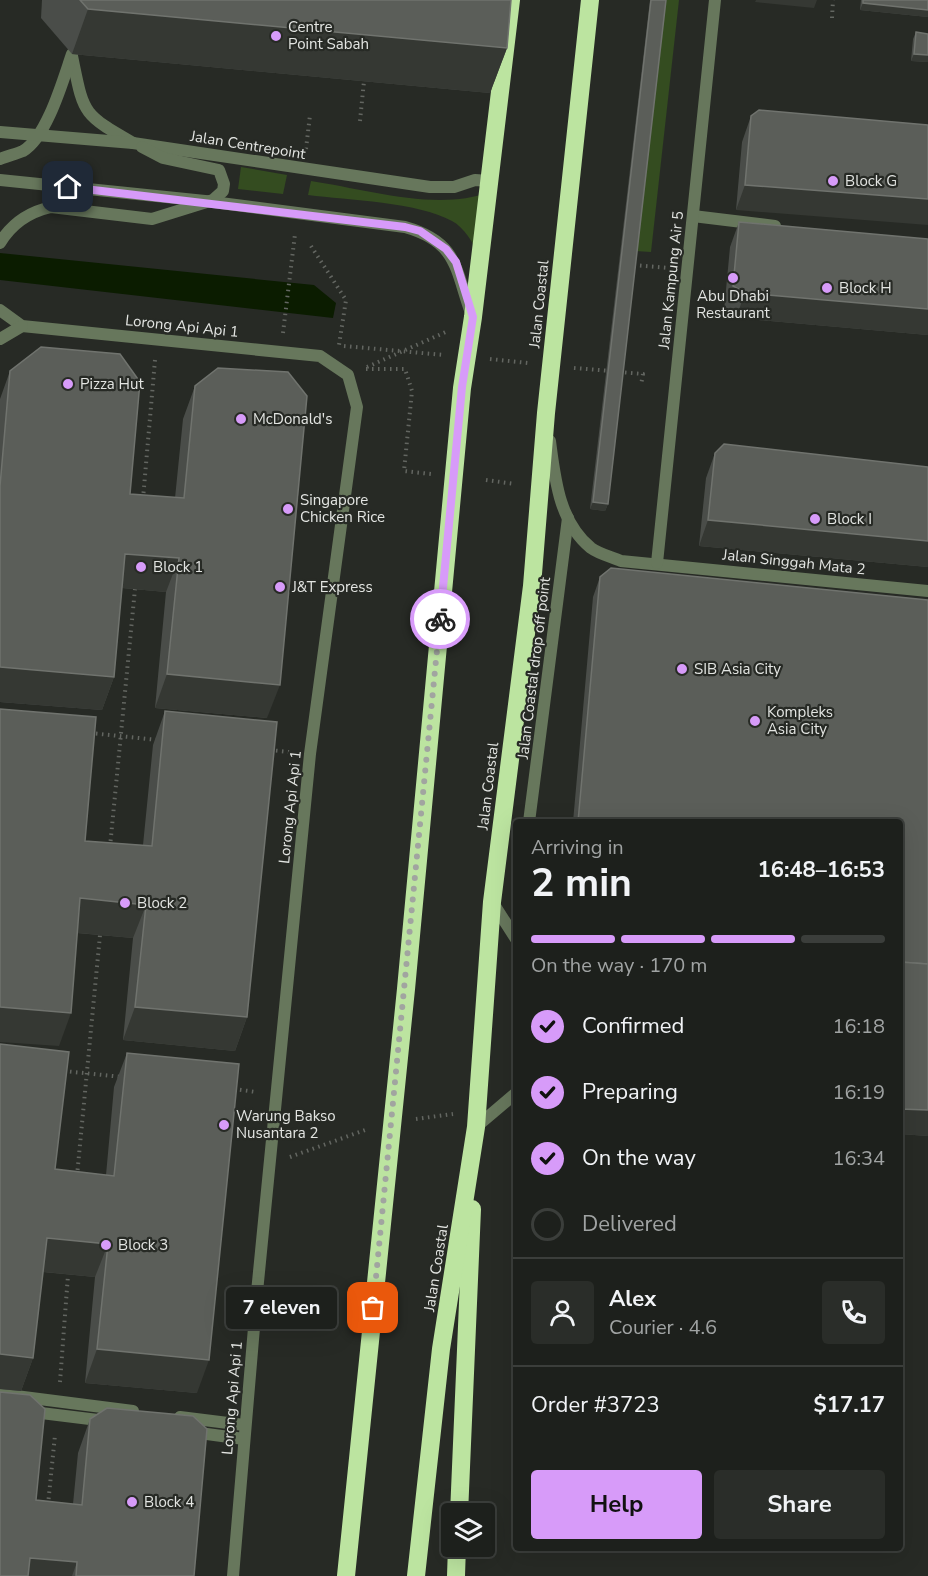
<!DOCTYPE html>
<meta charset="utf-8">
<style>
body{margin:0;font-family:"Nunito Sans",sans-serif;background:#2a2d29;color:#f1f3f6;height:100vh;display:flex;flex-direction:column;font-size:22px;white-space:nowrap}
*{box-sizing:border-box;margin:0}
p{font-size:20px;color:#a0a3a3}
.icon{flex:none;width:33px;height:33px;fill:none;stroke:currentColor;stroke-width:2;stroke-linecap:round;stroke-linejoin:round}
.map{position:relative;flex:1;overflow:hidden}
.drawer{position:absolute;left:513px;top:819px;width:390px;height:732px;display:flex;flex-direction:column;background:#1d201c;border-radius:6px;box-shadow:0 6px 24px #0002,0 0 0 2px #3b3e3b}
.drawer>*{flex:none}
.fabs{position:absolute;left:441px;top:1503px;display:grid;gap:12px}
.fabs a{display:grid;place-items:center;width:54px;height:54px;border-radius:6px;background:#1d201c;box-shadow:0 6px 24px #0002,0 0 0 2px #3b3e3b;font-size:30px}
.pin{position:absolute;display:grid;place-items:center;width:51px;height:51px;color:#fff;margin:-26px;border-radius:12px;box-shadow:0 3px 9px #0006}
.courier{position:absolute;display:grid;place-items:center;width:60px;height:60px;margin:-30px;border:4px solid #d79bf9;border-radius:50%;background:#fff;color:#222;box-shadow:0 2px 8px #0007}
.bubble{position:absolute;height:42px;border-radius:6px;background:#1d201c;box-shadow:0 6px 24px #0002,0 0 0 2px #3b3e3b;font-size:20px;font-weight:700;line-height:42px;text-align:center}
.head em{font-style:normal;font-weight:700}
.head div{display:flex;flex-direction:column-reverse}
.head{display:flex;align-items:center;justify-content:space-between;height:102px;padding:0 18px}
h1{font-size:39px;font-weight:700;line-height:45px}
.bar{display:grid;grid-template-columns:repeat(4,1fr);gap:9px 6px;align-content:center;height:72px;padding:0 18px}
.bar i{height:8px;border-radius:4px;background:#3b3e3b}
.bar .selected{background:#d79bf9}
.bar p{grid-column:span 4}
.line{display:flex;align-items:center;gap:15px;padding:0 18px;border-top:2px solid #3b3e3b}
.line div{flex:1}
.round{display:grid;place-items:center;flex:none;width:63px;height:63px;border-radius:6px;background:#2a2d29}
ol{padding:0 18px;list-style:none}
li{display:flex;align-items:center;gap:18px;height:66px}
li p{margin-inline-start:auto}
li .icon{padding:6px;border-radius:50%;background:#d79bf9;color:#111;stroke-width:4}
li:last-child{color:#a0a3a3}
li i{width:33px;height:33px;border:3px solid #3b3e3b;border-radius:50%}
.primary-button{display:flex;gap:12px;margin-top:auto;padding:12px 18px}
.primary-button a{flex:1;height:69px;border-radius:6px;background:#d79bf9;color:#111;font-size:24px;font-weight:700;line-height:69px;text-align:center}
.primary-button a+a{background:#2a2d29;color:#f1f3f6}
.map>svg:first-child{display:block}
</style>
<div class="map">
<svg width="928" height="1576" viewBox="0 0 928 1576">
<rect width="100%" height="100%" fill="#272a25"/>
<g fill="#344c20">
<polygon points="664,0 679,0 651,252 635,251"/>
<polygon points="241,167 287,175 283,194 238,189"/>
<path d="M311 181C365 189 438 212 489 192L480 258C474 244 465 228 452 221 418 202 348 200 308 195Z"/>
</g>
<polygon fill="#0b1c00" points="0,253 314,285 336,303 333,318 0,280"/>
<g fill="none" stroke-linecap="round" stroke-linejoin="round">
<g stroke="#636661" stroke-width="4" stroke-dasharray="1.5 4.5" stroke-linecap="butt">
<polyline points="832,18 833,0"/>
<polyline points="360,121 364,81"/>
<polyline points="306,149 310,115"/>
<polyline points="311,246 346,300 339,345"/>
<polyline points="634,265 669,268"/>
<polyline points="283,333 295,234"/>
<polyline points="344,346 444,355"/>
<polyline points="490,359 528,363"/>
<polyline points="367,367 448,331"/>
<polyline points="574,368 611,371"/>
<polyline points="366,369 405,369 412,391 404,471 431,474"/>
<polyline points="619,372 643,374 641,385"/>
<polyline points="486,480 515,484"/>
<polyline points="143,499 155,360"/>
<polyline points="90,733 158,740"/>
<polyline points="270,750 289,752"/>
<polyline points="110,847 135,589"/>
<polyline points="64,1071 122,1077"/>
<polyline points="234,1089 256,1092"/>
<polyline points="416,1119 453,1114"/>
<polyline points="290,1157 368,1129"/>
<polyline points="77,1176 100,935"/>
<polyline points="60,1382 68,1275"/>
<polyline points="48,1505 55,1435"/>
</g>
<g stroke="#67775c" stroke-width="12">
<path d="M72 56C84 114 81 113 133 143"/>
<path d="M0 159C7 156 16 154 23 151 47 137 63 80 72 54"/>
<polyline points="0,1394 133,1411"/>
<polyline points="0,1408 106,1421"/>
<polyline points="180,1417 244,1425"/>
<polyline points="192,1432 244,1439"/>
</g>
<g stroke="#67775c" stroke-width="12">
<polyline points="0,132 133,143 430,187 454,187 475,180 489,181"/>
<path d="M0 180 205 201 405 227C458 242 455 269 471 313"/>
<polyline points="693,216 775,226"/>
<path d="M0 243C12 223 29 212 51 207L152 219 213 200 223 191 224 184 219 170 163 158 142 147"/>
<polyline points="0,310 22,326 320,356 348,375 357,407 310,754 257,1292 233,1576"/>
<polyline points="0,339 22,326"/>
<path d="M550 441C555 479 559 522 591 548 599 554 612 557 621 561L928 591"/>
<polyline points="657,563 715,0"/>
<polyline points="529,822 568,518"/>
<polyline points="493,903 516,939"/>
<polyline points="476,1127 516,1093"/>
</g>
<g stroke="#bce4a0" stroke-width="18">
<polyline points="459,1514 472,1209"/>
<polyline points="346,1576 406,989 462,388 473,317 511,0"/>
<polyline points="416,1576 441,1349 476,1127 492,902 532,586 546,413 590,0"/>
<polyline points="456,1576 457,1546"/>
</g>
</g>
<g fill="#4a4d49">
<polygon points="42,0 511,0 507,48 490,93 72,54 41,18"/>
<polygon points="650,0 666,0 608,504 605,511 590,509"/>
<polygon points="861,0 928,0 928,17 860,10"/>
<polygon points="916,32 928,34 928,62 911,61 913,39"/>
<polygon points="751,116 928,125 736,210 742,142"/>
<polygon points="739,222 928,239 928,335 736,318 724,311 730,247"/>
<polygon points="10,371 130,494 175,498 183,419 195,386 267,718 155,708 166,592 122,588 114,677 102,710 0,702 0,399"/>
<polygon points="715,453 928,467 928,567 699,546 706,478"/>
<polygon points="611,568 928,600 928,1136 900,1134 900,822 573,822 593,597 600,577"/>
<polygon points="165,711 247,1017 235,1051 123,1040 133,938 77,933 59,1046 85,841 143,845 153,745"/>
<polygon points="0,1044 55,1169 106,1175 114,1087 127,1053 197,1393 85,1383 95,1277 43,1272 33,1358 21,1391 0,1389"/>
<polygon points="90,1419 194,1576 0,1576 36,1500 73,1504 78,1453"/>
</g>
<g fill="#353833">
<polygon points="756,0 817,0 814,8 755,2"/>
<polygon points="863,3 928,10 928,17 860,10"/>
<polygon points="88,9 507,48 490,93 72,54"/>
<polygon points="914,54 928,55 928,62 911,61"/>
<polygon points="745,185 928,199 928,225 736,210"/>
<polygon points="745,293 928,309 928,335 736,318"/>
<polygon points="593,502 608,504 605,511 590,509"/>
<polygon points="708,520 928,541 928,567 699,546"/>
<polygon points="125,554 179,558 166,592 112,587"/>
<polygon points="0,667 114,677 102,710 0,702"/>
<polygon points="167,674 280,685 267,718 155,708"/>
<polygon points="80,898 146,905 133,938 68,932"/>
<polygon points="0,1007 71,1013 59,1046 0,1042"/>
<polygon points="135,1007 247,1017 235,1051 123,1040"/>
<polygon points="900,1109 928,1110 928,1136 900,1134"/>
<polygon points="47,1238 108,1244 95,1277 35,1271"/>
<polygon points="97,1349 209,1360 197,1393 85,1383"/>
<polygon points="0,1354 33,1358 21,1391 0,1389"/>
<polygon points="30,1558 77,1562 72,1576 24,1576"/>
</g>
<g fill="#5b5e59" stroke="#70736e" stroke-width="1.5">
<polygon points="80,0 511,0 507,48 88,9"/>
<polygon points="651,0 666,0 608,504 593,502"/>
<polygon points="863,0 928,0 928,10 863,3"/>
<polygon points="916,32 928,34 928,55 914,54"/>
<polygon points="759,110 928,125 928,199 745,185 751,116"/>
<polygon points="739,222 928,239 928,309 745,293 733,286"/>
<polygon points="41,347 120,354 140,382 130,494 184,498 195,386 218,368 288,372 307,396 280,685 167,674 179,558 125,554 114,677 0,667 0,486 10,371"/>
<polygon points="724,444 928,467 928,541 708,520 715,453"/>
<polygon points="611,568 928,600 928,964 900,962 900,822 578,822 600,577"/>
<polygon points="0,709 96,717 85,841 152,846 165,711 277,722 247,1017 135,1007 146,905 80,898 71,1013 0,1007"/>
<polygon points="900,962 928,964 928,1110 900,1109"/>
<polygon points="0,1044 69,1052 55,1169 114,1176 127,1053 239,1064 209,1360 97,1349 108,1244 47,1238 33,1358 0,1354"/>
<polygon points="0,1392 30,1395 45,1409 36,1500 82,1505 90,1419 107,1408 193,1416 207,1429 194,1576 76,1576 77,1562 30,1558 28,1576 0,1576"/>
</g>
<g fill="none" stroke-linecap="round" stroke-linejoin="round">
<polyline stroke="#a1a4a0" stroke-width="6" stroke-dasharray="0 10.8" points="373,1308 440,619"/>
<polyline stroke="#d79bf9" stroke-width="8" points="68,187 405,227 420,231 446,249 456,262 473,317 462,387 440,619"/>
</g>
<g fill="#d79bf9" stroke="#272a25" stroke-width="2">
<circle cx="276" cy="36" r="6"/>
<circle cx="833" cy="181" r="6"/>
<circle cx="733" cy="278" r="6"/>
<circle cx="827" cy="288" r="6"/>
<circle cx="68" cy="384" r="6"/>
<circle cx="241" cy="419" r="6"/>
<circle cx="288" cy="509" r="6"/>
<circle cx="815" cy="519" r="6"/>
<circle cx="141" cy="567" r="6"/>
<circle cx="280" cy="587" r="6"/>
<circle cx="682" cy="669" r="6"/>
<circle cx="755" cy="721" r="6"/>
<circle cx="125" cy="903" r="6"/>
<circle cx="224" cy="1125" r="6"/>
<circle cx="106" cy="1245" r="6"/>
<circle cx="132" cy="1502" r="6"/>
</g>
<g text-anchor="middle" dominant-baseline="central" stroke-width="4.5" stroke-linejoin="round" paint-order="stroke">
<g font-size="15" fill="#e3e5e2" stroke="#272a25" text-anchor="start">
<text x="288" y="27">Centre<tspan x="288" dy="17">Point Sabah</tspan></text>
<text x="845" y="181">Block G</text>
<text x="839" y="288">Block H</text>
<text x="733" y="296" text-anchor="middle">Abu Dhabi<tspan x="733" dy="17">Restaurant</tspan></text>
<text x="80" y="384">Pizza Hut</text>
<text x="253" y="419">McDonald's</text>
<text x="300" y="500">Singapore<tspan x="300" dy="17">Chicken Rice</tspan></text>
<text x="827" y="519">Block I</text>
<text x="153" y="567">Block 1</text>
<text x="292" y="587">J&amp;T Express</text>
<text x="694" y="669">SIB Asia City</text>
<text x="767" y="712">Kompleks<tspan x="767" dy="17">Asia City</tspan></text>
<text x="137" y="903">Block 2</text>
<text x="236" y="1116">Warung Bakso<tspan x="236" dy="17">Nusantara 2</tspan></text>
<text x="118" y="1245">Block 3</text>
<text x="144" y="1502">Block 4</text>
</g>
<g font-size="15" fill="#e3e5e2" stroke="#272a25">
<text transform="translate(248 145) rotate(9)">Jalan Centrepoint</text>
<text transform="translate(671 280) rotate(-84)">Jalan Kampung Air 5</text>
<text transform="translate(539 304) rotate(-84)">Jalan Coastal</text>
<text transform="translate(182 326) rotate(6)">Lorong Api Api 1</text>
<text transform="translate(794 562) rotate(6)">Jalan Singgah Mata 2</text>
<text transform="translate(534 668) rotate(-83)">Jalan Coastal drop off point</text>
<text transform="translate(488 786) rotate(-83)">Jalan Coastal</text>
<text transform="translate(290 807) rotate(-84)">Lorong Api Api 1</text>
<text transform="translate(436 1268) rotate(-81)">Jalan Coastal</text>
<text transform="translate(232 1398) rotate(-85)">Lorong Api Api 1</text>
</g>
</g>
</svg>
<div class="fabs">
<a><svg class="icon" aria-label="layers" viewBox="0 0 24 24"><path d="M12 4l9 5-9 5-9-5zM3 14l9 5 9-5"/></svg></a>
</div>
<div class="pin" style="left:373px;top:1308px;background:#ea580c"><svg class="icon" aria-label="bag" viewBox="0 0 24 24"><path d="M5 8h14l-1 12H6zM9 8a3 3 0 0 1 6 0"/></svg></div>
<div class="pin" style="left:68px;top:187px;background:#1f2937"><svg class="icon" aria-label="home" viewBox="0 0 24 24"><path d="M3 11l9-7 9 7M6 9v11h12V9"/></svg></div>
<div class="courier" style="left:440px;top:619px"><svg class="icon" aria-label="bike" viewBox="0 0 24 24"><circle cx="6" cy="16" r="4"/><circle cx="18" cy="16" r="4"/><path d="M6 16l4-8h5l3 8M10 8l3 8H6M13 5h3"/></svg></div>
<div class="bubble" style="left:226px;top:1287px;width:111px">7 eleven</div>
<section class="drawer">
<div class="head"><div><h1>2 min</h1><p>Arriving in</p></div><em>16:48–16:53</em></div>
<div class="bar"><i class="selected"></i><i class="selected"></i><i class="selected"></i><i></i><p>On the way · 170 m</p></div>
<ol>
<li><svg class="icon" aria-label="check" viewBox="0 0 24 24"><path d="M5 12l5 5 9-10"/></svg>Confirmed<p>16:18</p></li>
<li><svg class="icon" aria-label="check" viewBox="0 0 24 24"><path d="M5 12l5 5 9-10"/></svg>Preparing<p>16:19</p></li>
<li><svg class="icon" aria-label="check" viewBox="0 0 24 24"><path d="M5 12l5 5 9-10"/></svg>On the way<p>16:34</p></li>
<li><i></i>Delivered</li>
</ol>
<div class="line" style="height:108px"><a class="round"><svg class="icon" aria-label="person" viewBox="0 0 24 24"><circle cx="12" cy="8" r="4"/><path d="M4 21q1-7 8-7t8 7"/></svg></a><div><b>Alex</b><p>Courier · 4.6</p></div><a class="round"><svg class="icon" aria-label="phone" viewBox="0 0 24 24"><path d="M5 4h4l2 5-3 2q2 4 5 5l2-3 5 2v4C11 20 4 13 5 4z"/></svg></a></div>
<div class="line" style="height:78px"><div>Order #3723</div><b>$17.17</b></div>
<div class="primary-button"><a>Help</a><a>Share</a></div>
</section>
</div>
